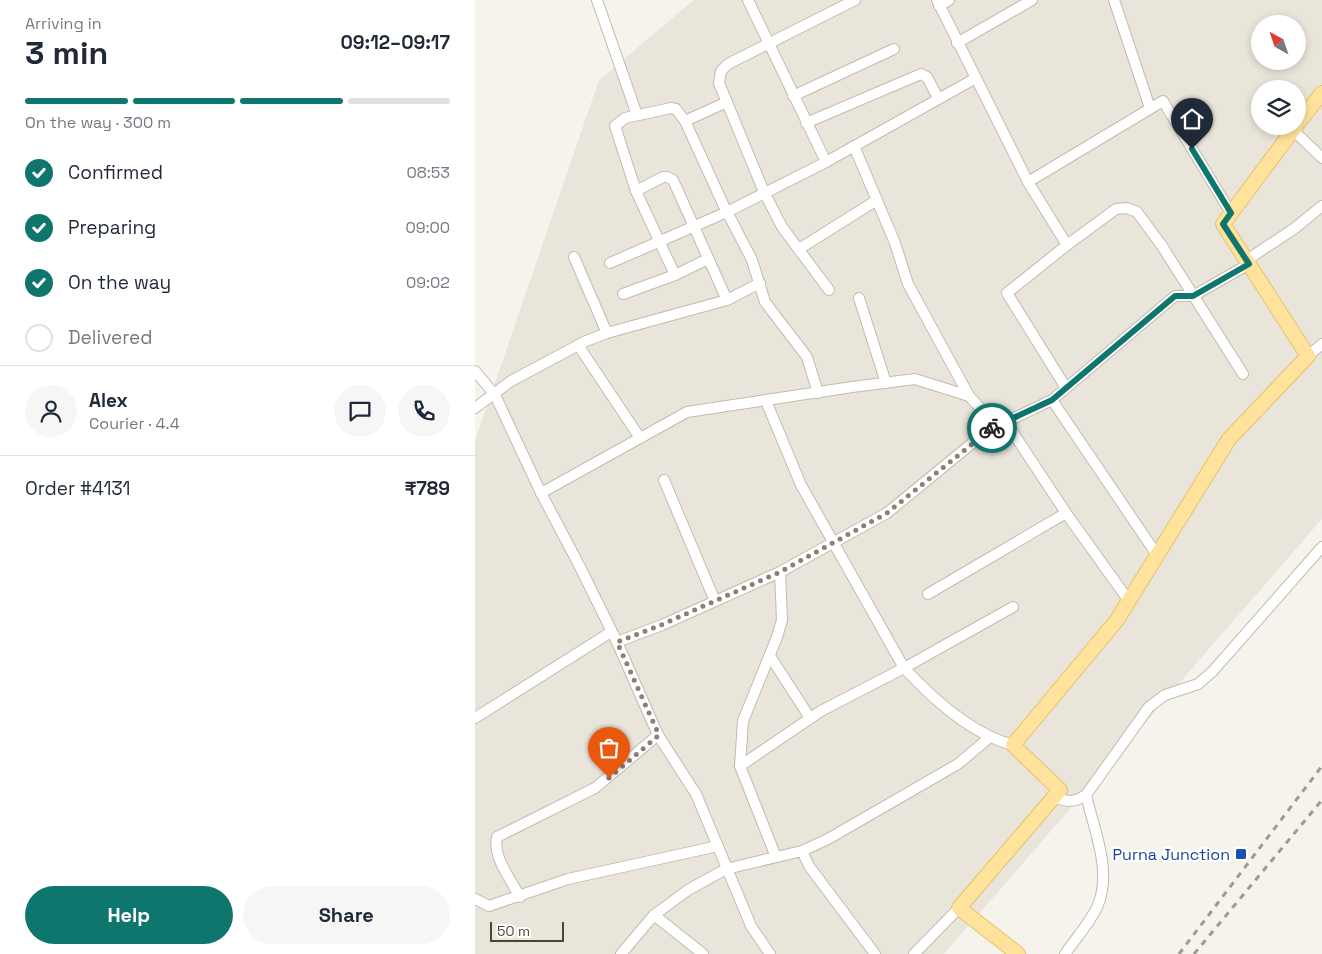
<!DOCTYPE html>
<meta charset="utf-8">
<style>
body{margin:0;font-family:"Space Grotesk",sans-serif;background:#f6f6f7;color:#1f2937;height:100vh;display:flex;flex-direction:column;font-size:19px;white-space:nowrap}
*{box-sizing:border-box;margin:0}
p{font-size:16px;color:#747a83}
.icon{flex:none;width:28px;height:28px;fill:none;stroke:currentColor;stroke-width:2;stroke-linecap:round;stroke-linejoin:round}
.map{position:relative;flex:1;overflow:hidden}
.drawer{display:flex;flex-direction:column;background:#fff;width:475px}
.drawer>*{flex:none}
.needle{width:32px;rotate:320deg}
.fabs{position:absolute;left:776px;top:15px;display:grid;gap:10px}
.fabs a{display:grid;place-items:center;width:55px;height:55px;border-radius:50%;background:#fff;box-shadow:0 2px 8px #0003;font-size:25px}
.scale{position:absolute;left:15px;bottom:12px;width:74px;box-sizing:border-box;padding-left:5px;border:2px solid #4b4439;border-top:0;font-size:14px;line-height:18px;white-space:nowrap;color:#4b4439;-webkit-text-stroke:4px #fff;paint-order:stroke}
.pin{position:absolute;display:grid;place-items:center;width:42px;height:42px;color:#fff;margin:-51px -21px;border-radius:50% 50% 50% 0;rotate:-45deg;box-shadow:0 0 5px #0007}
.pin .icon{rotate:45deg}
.courier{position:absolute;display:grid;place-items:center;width:50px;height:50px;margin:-25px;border:4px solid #0f766e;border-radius:50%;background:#fff;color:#222;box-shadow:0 1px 6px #0007}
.overview em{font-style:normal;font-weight:600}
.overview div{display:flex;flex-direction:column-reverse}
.overview{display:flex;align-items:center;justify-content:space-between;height:85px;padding:0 25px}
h1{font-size:32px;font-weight:600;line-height:38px}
.bar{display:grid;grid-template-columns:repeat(4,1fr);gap:8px 5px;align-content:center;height:60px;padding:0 25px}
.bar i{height:6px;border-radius:4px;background:#e0e1e3}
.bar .selected{background:#0f766e}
.bar p{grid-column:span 4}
.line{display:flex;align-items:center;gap:12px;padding:0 25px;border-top:1px solid #e0e1e3}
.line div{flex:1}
.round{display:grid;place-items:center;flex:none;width:52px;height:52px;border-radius:26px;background:#f6f6f7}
ol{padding:0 25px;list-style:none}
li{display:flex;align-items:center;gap:15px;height:55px}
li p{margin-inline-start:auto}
li .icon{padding:5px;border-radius:50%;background:#0f766e;color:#fff;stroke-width:4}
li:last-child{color:#747a83}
li i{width:28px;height:28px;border:2px solid #e0e1e3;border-radius:50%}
.primary-button{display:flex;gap:10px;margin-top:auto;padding:10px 25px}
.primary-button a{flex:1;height:58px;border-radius:30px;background:#0f766e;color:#fff;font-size:20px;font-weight:600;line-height:58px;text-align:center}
.primary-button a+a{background:#f6f6f7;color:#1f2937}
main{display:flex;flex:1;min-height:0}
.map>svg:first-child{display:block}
</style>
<main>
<section class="drawer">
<div class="overview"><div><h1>3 min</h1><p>Arriving in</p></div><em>09:12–09:17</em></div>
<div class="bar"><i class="selected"></i><i class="selected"></i><i class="selected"></i><i></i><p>On the way · 300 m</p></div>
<ol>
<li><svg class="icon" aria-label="check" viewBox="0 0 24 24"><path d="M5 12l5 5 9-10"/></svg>Confirmed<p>08:53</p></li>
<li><svg class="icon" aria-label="check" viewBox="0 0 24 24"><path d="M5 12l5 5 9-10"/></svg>Preparing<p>09:00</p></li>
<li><svg class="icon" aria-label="check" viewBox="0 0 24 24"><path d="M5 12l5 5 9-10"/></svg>On the way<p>09:02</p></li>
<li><i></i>Delivered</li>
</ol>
<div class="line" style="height:90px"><a class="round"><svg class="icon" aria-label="person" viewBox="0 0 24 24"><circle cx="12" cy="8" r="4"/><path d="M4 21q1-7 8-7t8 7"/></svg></a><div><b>Alex</b><p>Courier · 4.4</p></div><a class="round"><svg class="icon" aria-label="chat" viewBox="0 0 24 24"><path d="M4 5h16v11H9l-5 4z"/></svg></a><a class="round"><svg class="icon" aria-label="phone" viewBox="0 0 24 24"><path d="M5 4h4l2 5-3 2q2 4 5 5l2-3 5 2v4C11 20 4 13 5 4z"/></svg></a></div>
<div class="line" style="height:65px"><div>Order #4131</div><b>₹789</b></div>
<div class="primary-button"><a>Help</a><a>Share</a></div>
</section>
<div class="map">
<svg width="847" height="954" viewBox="0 0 847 954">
<rect width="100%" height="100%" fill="#f6f3ec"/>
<path fill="#eae5da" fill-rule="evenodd" d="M219 0H847V519L469 954H0V441L124 80ZM785 24H822V61H785ZM785 89H822V126H785Z"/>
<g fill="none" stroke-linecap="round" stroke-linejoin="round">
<defs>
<g id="minor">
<polyline points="122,0 162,115"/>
<polyline points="273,0 351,162"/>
<polyline points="462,0 553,182 688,101 756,213"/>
<polyline points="639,0 675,108"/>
<polyline points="464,6 474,0"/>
<polyline points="482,43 557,0"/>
<polyline points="318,96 419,49"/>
<polyline points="210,121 252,102"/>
<polyline points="331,123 446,74 452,77 463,98"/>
<polyline points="818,130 847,158"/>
<polyline points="379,146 420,243 433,284 494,396"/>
<polyline points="553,182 592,245 532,293 591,388"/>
<polyline points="161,191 188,177 192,177 198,180 252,300"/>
<polyline points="592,245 641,209 652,208 662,212 687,246 768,374"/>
<polyline points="324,249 402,200"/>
<polyline points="99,257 132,333"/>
<polyline points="772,260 820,228 847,206"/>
<polyline points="135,263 252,212 351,162 501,78"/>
<polyline points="200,275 161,191 140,126 150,118 196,108 201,109 210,121 248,204 277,260 290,302 332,357 343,393"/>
<polyline points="354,290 307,227 289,192 244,83 246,71 253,64 380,0"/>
<polyline points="148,294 200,275 233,259"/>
<polyline points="384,298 411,383"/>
<polyline points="103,345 165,438"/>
<polyline points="833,356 847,344"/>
<polyline points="0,371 20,395 66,493 104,565 142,642 183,735 221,794 276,926 295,954"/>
<path d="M291 401 326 485 429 668C458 699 496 734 538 745"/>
<polyline points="0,408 36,381 111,341 132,333 252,300 285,283"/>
<polyline points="531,422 591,513 654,601"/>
<polyline points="189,480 240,601"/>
<polyline points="66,493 212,412 377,387 440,379 494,396 522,426"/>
<polyline points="682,555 577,400 700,296 718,296 774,264"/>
<polyline points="453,594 591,513"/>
<polyline points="142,642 187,625 305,572 412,513 512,431 577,400"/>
<polyline points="295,656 335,718"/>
<polyline points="0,718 136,632"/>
<polyline points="265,766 346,711 429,668 538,607"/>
<path d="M579 797C592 802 599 803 611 795L674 707 690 695 723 684 737 672 847 547"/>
<polyline points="327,851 334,866 400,954"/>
<polyline points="301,857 265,766 268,721 302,637 307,620 305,572"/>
<path d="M45 897C36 880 17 856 22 837L120 788 183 735"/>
<polyline points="0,899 14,906 93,879 243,846"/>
<polyline points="146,954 179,915"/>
<polyline points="228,954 179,915 213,890 251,869 327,851 353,839 483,764 515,737"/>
<polyline points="439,954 484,908"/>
<path d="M590 954C600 939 616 922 623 905 637 870 619 830 611 795"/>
</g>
<g id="major">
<polyline points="822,124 847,93"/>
<polyline points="543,954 484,908 585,790 538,745 642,620 754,439 833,356 748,224 821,126"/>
</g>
</defs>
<use href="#minor" stroke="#c2bbae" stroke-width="12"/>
<use href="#major" stroke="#e6c16a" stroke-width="16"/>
<use href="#minor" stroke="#fff" stroke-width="10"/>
<use href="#major" stroke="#ffe39c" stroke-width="14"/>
<g stroke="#9a9a9a" stroke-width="3" stroke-dasharray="6 6" stroke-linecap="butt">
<polyline points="704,954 847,766"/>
<polyline points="719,954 847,800"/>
</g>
</g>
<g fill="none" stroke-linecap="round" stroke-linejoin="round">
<polyline stroke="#878178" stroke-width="5" stroke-dasharray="0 9" points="134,778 184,735 142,642 186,625 305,572 412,513 517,428"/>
<polyline stroke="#0f766e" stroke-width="6" points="517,428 577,400 700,296 718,296 774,264 748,224 756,213 717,149"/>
</g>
<rect fill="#1a4fb4" stroke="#fff" stroke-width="2" x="760" y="848" width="12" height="12" rx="2.5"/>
<g text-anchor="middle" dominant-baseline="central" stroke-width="4.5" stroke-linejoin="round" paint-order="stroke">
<g font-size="16" fill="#164399" stroke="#fff" text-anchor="end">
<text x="755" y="854">Purna Junction</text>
</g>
</g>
</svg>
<div class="fabs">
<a><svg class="needle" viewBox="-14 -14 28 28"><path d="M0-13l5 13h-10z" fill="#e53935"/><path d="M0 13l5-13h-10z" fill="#747a83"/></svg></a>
<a><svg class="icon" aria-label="layers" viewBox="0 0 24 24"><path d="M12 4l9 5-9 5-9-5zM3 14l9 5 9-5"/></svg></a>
</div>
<div class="scale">50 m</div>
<div class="pin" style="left:134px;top:778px;background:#ea580c"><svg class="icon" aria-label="bag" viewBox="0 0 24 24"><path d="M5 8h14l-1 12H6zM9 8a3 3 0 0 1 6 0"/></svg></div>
<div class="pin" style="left:717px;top:149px;background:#1f2937"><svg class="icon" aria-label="home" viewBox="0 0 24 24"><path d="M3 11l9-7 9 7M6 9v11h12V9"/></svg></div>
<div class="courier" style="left:517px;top:428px"><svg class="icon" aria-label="bike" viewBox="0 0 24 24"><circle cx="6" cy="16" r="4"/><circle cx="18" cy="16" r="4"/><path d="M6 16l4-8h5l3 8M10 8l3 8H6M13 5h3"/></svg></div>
</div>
</main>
